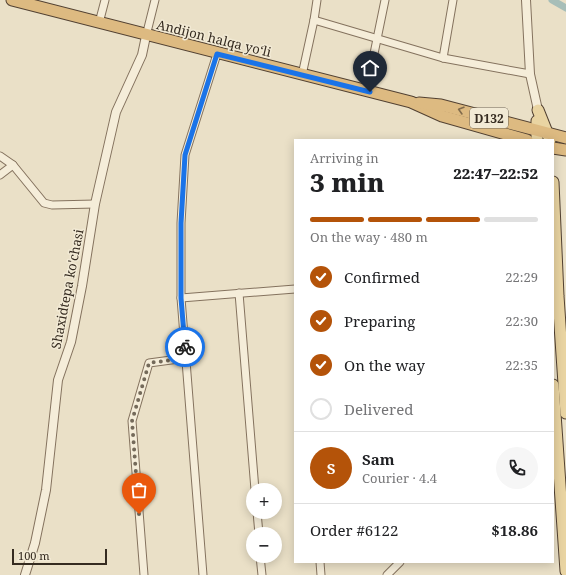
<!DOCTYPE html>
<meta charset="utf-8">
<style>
body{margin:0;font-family:"Noto Serif",serif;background:#f6f6f6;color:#202124;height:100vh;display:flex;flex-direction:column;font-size:15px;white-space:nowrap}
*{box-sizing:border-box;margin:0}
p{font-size:13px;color:#757577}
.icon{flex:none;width:22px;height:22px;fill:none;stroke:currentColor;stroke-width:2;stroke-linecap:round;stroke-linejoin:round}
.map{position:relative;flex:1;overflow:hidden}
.sheet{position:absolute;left:294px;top:139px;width:260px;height:424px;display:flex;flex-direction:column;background:#fff;border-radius:0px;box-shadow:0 2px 10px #0003}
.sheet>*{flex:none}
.fabs{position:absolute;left:246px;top:483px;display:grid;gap:8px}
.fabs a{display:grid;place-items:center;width:36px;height:36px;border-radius:50%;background:#fff;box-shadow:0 2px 10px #0003;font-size:20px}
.scale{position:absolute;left:12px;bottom:10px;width:95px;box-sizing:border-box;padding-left:4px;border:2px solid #352b20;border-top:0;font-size:11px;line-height:14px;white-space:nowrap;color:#352b20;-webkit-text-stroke:3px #f2ead5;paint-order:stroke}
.pin{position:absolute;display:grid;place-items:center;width:34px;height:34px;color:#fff;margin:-41px -17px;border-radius:50% 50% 50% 0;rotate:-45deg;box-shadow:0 0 4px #0007}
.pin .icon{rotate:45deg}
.courier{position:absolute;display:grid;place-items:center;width:40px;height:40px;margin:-20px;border:3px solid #1a73e8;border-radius:50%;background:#fff;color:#222;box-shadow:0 1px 5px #0007}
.head em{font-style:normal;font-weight:800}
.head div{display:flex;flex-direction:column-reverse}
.head{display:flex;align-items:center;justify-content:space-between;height:68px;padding:0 16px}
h1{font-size:26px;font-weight:800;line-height:30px}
.bar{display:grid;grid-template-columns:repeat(4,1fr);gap:6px 4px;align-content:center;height:48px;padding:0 16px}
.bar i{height:5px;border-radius:3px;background:#e0e0e0}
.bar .selected{background:#b45309}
.bar p{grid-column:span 4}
.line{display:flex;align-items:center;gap:10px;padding:0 16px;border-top:1px solid #e0e0e0}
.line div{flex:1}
.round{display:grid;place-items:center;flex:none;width:42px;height:42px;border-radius:21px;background:#f6f6f6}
ol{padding:0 16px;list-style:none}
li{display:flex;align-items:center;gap:12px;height:44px}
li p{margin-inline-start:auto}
li .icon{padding:4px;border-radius:50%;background:#b45309;color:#fff;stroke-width:4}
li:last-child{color:#757577}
li i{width:22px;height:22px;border:2px solid #e0e0e0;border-radius:50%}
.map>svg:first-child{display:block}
</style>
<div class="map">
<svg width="566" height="575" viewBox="0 0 566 575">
<rect width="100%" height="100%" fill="#eae0c7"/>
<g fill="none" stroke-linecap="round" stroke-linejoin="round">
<polyline stroke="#a7beb8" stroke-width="7" points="552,0 566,8"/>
<defs>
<g id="minor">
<polyline points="314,20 317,0"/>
<polyline points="99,23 105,0"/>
<polyline points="146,36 155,0"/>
<polyline points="443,58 453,0"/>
<polyline points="302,75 314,20 443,58 530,74"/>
<polyline points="369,78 385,0"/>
<polyline points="0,156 13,165 44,203 52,205 95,204"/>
<polyline points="0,175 13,165"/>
<polyline points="239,293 255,490"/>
<polyline points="181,298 295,289"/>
<polyline points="257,512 259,534"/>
<polyline points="260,556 262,575"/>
<polyline points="320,562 321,575"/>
<polyline points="144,575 132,421 149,363 186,358"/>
<polyline points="203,575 181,298 181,223 185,155 217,54"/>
<polyline points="387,575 400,562"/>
</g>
<g id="tertiary">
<polyline points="526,0 530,74 538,110"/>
<polyline points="25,575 35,543 46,490 58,380 71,342 82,286 95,204 116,112 142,55 146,36"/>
</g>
<g id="primary">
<polyline points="538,110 550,140"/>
<polyline points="537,121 537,140"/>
<polyline points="553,182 558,296 566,413"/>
<polyline points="553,385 566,571"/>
</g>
<g id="trunk">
<polyline points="12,0 411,102 442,116 527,140"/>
<polyline points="419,103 441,105 566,138"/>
<polyline points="553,148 566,150"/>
</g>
</defs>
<use href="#minor" stroke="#84725e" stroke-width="9"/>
<use href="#tertiary" stroke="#84725e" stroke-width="10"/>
<use href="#primary" stroke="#524132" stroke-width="13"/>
<use href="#trunk" stroke="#524132" stroke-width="13"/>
<use href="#minor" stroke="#f5edd9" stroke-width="7"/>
<use href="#tertiary" stroke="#f5edd9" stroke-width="8"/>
<use href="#primary" stroke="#e9d4a2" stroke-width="11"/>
<use href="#trunk" stroke="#ddba81" stroke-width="11"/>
</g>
<defs><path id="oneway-chevron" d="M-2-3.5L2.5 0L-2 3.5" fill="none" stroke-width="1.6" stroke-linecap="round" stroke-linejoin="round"/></defs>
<use stroke="#816b4c" href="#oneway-chevron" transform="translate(461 110) rotate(-164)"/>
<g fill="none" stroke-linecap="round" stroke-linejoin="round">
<polyline stroke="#746a5a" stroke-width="4" stroke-dasharray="0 7.2" points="139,514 132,421 149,363 186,358 185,347"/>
<polyline stroke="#1a73e8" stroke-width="5" points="185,347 181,298 181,223 185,155 217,54 370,92"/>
</g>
<g text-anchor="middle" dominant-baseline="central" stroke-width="3" stroke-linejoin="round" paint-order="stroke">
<rect fill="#f2ead5" stroke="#6e6456" stroke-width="1" x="470" y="108" width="38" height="20" rx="3"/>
<g font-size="12" font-weight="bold" fill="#352b20">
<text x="489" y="118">D132</text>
</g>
<g font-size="13" fill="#352b20" stroke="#f2ead5">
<text transform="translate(214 38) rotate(14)">Andijon halqa yo‘li</text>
<text transform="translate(67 289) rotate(-79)">Shaxidtepa ko'chasi</text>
</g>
</g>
</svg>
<div class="fabs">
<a>+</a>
<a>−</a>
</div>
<div class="scale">100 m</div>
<div class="pin" style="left:139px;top:514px;background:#ea580c"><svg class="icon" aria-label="bag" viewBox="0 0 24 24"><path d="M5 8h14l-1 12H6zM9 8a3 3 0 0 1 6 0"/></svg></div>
<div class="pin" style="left:370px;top:92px;background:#1f2937"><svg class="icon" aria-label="home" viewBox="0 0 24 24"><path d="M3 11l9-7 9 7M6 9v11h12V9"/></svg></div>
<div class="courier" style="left:185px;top:347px"><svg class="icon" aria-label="bike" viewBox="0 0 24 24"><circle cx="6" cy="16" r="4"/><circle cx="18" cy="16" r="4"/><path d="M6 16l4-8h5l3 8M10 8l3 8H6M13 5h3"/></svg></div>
<section class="sheet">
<div class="head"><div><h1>3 min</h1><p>Arriving in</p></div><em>22:47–22:52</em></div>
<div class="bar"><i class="selected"></i><i class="selected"></i><i class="selected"></i><i></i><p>On the way · 480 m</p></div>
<ol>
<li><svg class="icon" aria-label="check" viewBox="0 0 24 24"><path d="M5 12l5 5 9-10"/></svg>Confirmed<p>22:29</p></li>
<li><svg class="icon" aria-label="check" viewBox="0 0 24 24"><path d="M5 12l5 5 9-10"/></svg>Preparing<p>22:30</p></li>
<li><svg class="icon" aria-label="check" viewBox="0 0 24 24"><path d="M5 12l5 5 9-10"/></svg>On the way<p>22:35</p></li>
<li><i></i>Delivered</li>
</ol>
<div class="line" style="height:72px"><b class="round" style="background:#b45309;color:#fff">S</b><div><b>Sam</b><p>Courier · 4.4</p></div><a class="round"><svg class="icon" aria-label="phone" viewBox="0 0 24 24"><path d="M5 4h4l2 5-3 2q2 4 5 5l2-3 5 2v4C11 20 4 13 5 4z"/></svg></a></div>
<div class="line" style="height:52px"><div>Order #6122</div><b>$18.86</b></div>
</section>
</div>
